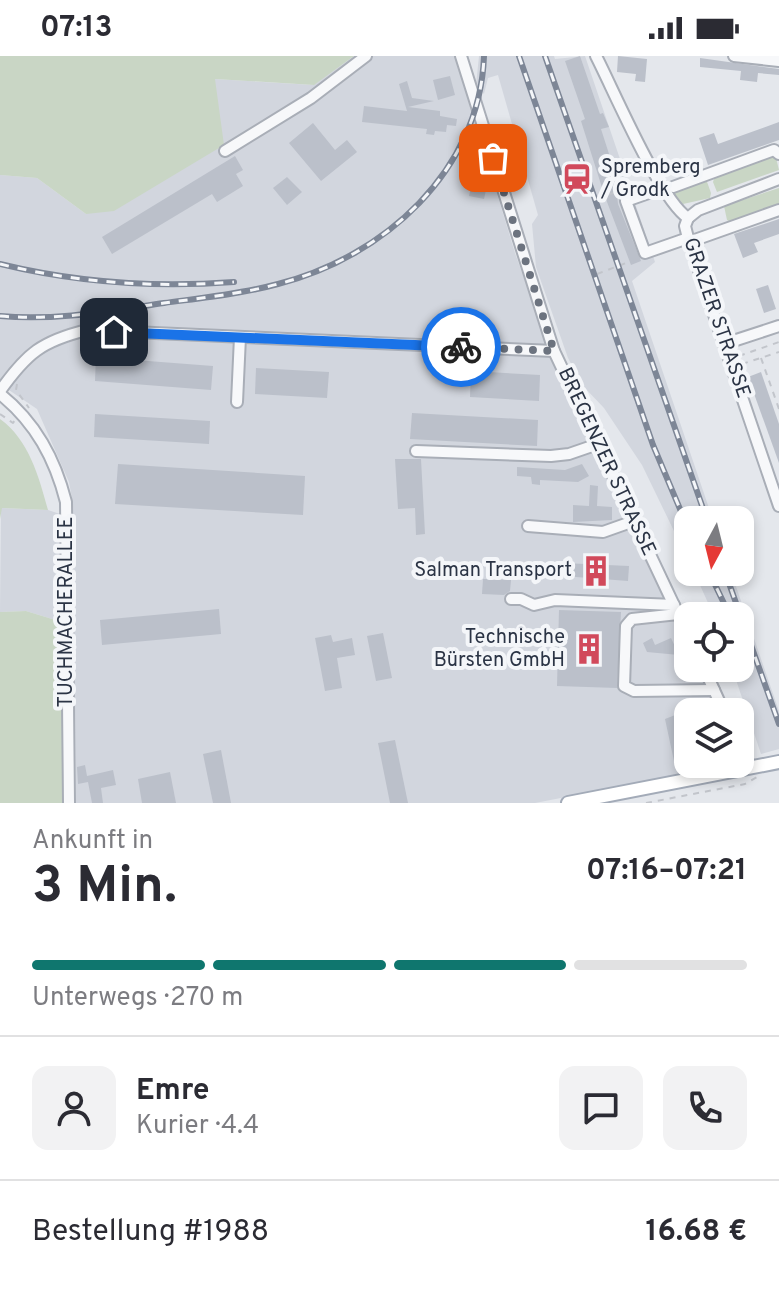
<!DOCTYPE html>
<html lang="de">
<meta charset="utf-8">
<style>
body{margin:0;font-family:Overpass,sans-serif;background:#f2f2f3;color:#2b2b33;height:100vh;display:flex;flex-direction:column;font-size:30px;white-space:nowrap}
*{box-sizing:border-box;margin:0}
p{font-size:26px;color:#7c7c81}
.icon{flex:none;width:44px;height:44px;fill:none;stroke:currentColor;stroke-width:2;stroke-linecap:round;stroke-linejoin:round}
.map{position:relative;height:747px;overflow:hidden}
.details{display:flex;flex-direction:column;background:#fff;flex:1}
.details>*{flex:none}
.needle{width:52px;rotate:187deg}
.tools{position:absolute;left:674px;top:450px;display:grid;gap:16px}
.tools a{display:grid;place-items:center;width:80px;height:80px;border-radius:16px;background:#fff;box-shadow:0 4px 12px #0003;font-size:40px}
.pin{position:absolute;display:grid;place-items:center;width:68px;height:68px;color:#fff;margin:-34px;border-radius:16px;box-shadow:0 4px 12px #0006}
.courier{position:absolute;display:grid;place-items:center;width:80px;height:80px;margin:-40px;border:6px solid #1a73e8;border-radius:50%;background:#fff;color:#222;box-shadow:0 2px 10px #0007}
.overview em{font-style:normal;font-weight:700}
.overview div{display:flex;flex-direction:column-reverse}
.overview{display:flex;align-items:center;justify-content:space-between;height:136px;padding:0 32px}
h1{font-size:52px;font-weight:700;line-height:60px}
.bar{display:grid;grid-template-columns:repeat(4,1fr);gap:12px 8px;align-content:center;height:96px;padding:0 32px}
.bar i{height:10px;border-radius:6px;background:#e1e1e2}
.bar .on{background:#0f766e}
.bar p{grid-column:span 4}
.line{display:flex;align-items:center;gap:20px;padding:0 32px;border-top:2px solid #e1e1e2}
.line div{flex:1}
.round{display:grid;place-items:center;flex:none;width:84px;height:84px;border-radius:16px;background:#f2f2f3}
.status{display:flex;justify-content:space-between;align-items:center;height:56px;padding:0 40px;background:#fff;direction:ltr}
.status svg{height:22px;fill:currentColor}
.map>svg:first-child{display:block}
</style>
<div class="status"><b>07:13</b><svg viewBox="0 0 49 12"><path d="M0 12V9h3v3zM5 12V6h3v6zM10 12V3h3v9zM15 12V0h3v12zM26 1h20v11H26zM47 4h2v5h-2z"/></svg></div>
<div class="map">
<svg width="779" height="747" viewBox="0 0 779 747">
<rect width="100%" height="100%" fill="#e4e7ec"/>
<g fill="#d2d6de">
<polygon points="354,0 455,0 515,197 560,323 688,591 688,612 698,612 719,656 688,656 688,708 694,708 695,716 535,747 76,747 73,448 69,426 37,353 0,328 0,119 37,122 86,158 214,23 313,29"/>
<polygon points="479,0 554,0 555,3 585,0 655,206 632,225 713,464 688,464 688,504 642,409 604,352 583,330 568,302 536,211 532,168 538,159 498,19 488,22 484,38 476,29"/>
<polygon points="1,452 48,454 60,458 62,566 26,555 0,556"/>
<polygon points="694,516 731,516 779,655 779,693 761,698 732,612 740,612 740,560 714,560"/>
</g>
<g fill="#c9d6c5">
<polygon points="0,0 354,0 314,29 215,23 224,89 114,155 86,158 37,122 0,119"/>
<polygon points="771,100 776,102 779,114 717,136 713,126 715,120"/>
<polygon points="706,123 711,137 710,142 683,148 672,135"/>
<polygon points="779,132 779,149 732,167 727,164 724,150"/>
<path d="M0 363C29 384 39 421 48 454L2 452 0 463Z"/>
<polygon points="26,555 62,566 63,747 0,747 0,556"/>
</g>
<g fill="#bbc0ca">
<polygon points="580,0 600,58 603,57 609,71 601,73 619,129 616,130 618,148 641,205 631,209 604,138 581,65 585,63 565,5"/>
<polygon points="618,0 647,3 645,26 635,25 636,18 617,16"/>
<polygon points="700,2 779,13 779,19 758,17 757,26 740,24 741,15 700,11"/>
<polygon points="450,20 455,39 438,44 433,24"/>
<polygon points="407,25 412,42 434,45 408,51 440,55 440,60 457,63 456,70 447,69 446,76 435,75 434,79 426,78 427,73 362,66 364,50 407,55 399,28"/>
<polygon points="779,66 779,84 708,109 699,82 714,77 718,88"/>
<polygon points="313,67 335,94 347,84 357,96 321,125 289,87"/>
<polygon points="476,96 486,134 484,143 469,140 471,131 467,119 474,117 468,98"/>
<polygon points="235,100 243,114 236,118 243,130 217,146 212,138 112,198 102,181"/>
<polygon points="287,121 302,136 287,149 273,132"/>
<polygon points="779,163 779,178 754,187 758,196 743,202 734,178"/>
<polygon points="768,229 776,253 764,257 756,233"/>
<polygon points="96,301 213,310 211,334 95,325"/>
<polygon points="256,312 329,316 327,342 255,338"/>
<polygon points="471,315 540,319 539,345 470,341"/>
<polygon points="761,316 779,368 779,407 748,321"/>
<polygon points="412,357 538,364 537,390 410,383"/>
<polygon points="95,358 210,365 209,388 94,381"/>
<polygon points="395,403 421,403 425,478 416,479 415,452 398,453"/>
<polygon points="118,408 305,420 303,459 115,448"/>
<polygon points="582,408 589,420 578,426 540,424 540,429 532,428 531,421 517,420 517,411 565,414"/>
<polygon points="590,429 598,430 597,450 612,451 612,464 573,466 573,449 589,450"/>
<polygon points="563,507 629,510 628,525 563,520"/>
<polygon points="483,523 511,524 510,535 504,539 482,538"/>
<polygon points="219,553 221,578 102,589 100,564"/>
<polygon points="559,554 621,556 617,632 557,630"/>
<polygon points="383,577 392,622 376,625 367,580"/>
<polygon points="331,579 333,586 352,582 355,599 337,602 342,632 325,635 315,582"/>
<polygon points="652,582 655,589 671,582 679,599 647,596 643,587"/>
<polygon points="688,654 688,677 677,679 681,697 688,696 688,707 678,709 677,705 674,705 665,663"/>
<polygon points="395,684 408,747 390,747 378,687"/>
<polygon points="221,694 231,747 213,747 203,698"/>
<polygon points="85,709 87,720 113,714 116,729 101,732 103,747 92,747 88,726 78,728 77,711"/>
<polygon points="170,716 176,747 142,747 138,723"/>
</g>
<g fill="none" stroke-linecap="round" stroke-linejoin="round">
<defs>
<g id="minor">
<polyline points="461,0 554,295 688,579"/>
<path d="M596 0C614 35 660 144 688 162"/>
<polyline points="734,0 779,5"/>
<polyline points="225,95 311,42 366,0"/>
<polyline points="673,131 774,94 779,98"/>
<polyline points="663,132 626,145 645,197 688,182"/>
<polyline points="688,162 685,170 688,182 779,450"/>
<polyline points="688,162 698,154 779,123"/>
<polyline points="689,186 779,154"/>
<polyline points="724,288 779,270"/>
<path d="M0 335C27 297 42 285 87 274L554 295"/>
<path d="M0 338C36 367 55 403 66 446L69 747"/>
<polyline points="237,346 240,281"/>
<polyline points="416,395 551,400 569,398 598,388"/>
<polyline points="528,470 603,476 634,465"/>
<polyline points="511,543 521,543 534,549 555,544 674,549"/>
<polyline points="678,558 632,563 626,570 624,630 634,635 714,634"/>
<polyline points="704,612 724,656"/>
<polyline points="740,689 751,712"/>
</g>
<polyline id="major" points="568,747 779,706"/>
</defs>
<use href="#minor" stroke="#a9aeb7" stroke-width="14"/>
<use href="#major" stroke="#a3abb8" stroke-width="16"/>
<g stroke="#c2c5cb" stroke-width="2" stroke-dasharray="6 6" stroke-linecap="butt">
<polyline points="597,141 622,135"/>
<polyline points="597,218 626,207"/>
<polyline points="739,300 779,286"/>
<polyline points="761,302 779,353"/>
<polyline points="742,308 779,296"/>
<polyline points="17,328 16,334 29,352"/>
<polyline points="0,358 13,367 15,364"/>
<polyline points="646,747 745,728 757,721"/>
</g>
<use href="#minor" stroke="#f7f8fa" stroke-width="10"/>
<use href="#major" stroke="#fff" stroke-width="12"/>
<defs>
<g id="rail">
<polyline points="519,0 653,389 688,472"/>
<polyline points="545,0 707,464"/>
<path d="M0 208C78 227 154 232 234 226"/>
<path d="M0 260C56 265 109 255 164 247 201 242 241 238 278 228 384 201 480 115 484 0"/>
<polyline points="709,516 730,560"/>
<polyline points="725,516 779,668"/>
</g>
</defs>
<use href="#rail" stroke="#7d8696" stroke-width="6"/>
<use href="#rail" stroke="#f4f6f9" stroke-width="3" stroke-dasharray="9" stroke-linecap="butt"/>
</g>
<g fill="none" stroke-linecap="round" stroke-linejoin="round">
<polyline stroke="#6c737f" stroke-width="8" stroke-dasharray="0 14.4" points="461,291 554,295 493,102"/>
<polyline stroke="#1a73e8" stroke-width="10" points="114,276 461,291"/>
</g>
<defs>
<symbol id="station-bare" viewBox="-9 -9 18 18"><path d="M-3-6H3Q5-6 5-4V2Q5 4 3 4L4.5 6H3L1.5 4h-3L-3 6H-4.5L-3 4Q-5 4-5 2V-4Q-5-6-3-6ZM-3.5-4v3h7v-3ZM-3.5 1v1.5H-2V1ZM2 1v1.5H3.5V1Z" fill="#d1495b" stroke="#f4f6f9" stroke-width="2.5" paint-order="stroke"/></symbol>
<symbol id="building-bare" viewBox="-9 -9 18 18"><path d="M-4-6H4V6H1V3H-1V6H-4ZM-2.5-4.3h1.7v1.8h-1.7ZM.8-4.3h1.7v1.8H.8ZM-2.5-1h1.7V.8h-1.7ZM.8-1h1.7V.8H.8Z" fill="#d1495b" stroke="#f4f6f9" stroke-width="2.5" paint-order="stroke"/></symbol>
</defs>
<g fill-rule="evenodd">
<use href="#station-bare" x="555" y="101" width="44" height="44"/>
<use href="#building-bare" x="574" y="493" width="44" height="44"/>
<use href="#building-bare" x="567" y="571" width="44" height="44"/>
</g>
<g text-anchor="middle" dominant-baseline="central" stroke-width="8" stroke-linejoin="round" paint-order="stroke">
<g font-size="20" fill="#2b3445" stroke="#f4f6f9" text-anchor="end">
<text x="601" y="112" text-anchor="start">Spremberg<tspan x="601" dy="23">/ Grodk</tspan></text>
<text x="572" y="515">Salman Transport</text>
<text x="565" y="582">Technische<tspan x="565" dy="23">Bürsten GmbH</tspan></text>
</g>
<g font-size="20" fill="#2b3445" stroke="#f4f6f9">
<text transform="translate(716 262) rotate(71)">GRAZER STRASSE</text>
<text transform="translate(606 406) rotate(65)">BREGENZER STRASSE</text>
<text transform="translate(67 556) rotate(-90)">TUCHMACHERALLEE</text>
</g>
</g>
</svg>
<div class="tools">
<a><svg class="needle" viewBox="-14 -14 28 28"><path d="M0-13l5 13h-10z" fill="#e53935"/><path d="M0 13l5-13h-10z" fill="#7c7c81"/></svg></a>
<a><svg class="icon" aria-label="locate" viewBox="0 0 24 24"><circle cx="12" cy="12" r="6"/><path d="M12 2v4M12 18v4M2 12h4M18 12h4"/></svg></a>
<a><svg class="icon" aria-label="layers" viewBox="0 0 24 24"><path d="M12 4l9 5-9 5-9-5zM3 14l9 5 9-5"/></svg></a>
</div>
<div class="pin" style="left:493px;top:102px;background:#ea580c"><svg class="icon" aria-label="bag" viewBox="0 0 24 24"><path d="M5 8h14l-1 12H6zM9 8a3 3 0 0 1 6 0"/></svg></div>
<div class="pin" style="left:114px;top:276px;background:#1f2937"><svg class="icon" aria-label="home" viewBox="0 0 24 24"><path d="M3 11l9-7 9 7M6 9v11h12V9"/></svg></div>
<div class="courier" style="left:461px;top:291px"><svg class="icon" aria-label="bike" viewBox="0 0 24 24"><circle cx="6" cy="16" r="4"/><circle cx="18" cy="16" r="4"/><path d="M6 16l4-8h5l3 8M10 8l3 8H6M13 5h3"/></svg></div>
</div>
<section class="details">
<div class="overview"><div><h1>3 Min.</h1><p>Ankunft in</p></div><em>07:16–07:21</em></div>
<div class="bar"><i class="on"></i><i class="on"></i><i class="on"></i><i></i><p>Unterwegs · 270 m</p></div>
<div class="line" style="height:144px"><a class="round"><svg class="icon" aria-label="person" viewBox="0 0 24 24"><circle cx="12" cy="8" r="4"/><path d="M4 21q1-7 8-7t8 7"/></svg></a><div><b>Emre</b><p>Kurier · 4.4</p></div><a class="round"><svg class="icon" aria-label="chat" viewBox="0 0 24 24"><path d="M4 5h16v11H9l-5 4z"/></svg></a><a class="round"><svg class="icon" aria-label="phone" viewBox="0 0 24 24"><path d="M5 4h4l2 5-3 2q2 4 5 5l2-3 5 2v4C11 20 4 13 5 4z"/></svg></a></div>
<div class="line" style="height:104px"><div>Bestellung #1988</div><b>16.68 €</b></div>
</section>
